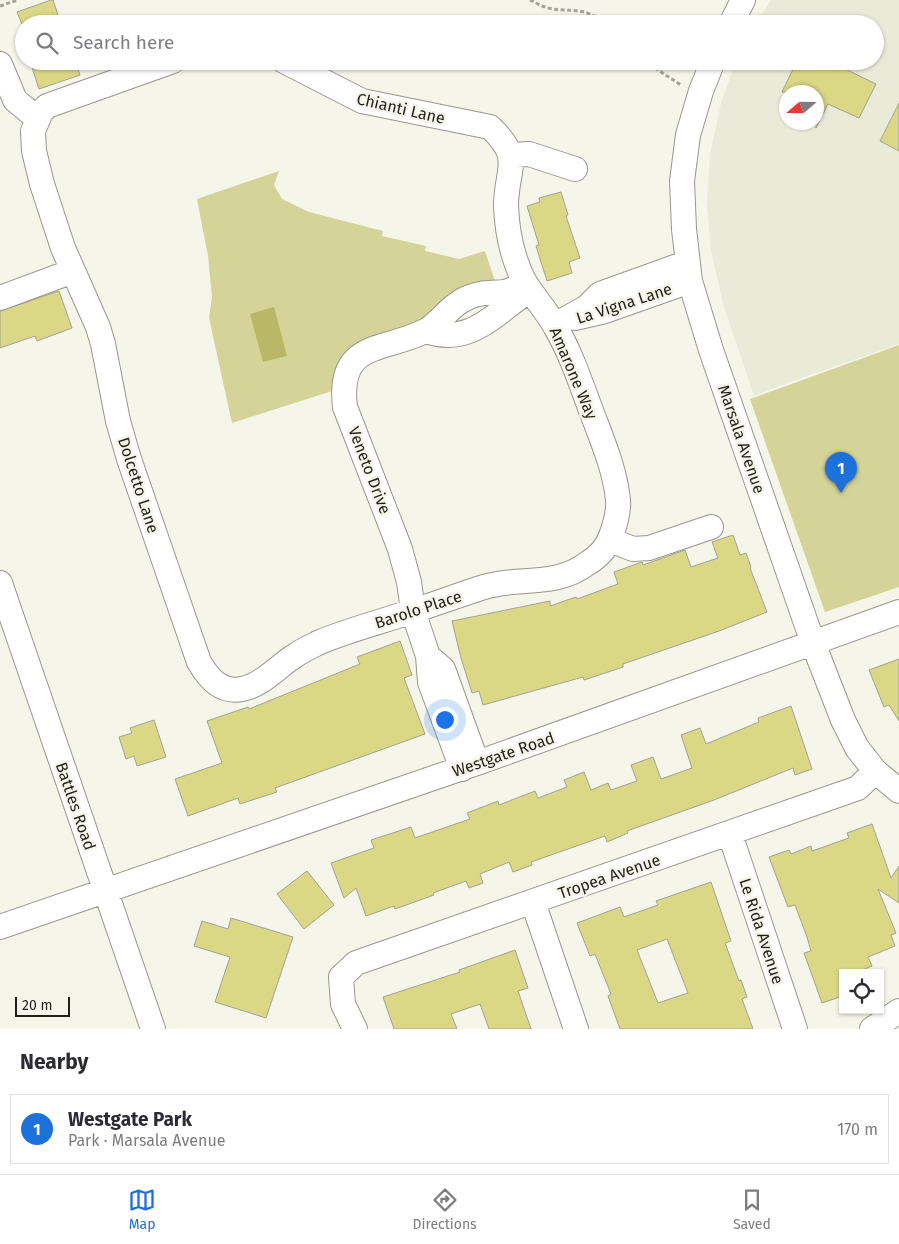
<!DOCTYPE html>
<html lang="en">
<head>
<meta charset="utf-8">
<style>
	:root { --surface:#fff; --page:#f2f2f3; --text:#2b2b33; --muted:#7c7c81; --line:#e1e1e2; --accent:#1c71db }
	body { margin:0; font-family:"Fira Sans",sans-serif; background:var(--page); color:var(--text) }
	.controls { position:absolute; right:15px; bottom:15px; display:grid; overflow:hidden; border-radius:0px; box-shadow:0 1px 4px #0004 }
	.controls button { width:45px; height:45px; display:grid; place-items:center; padding:0; border:0; border-bottom:1px solid var(--line); background:var(--surface); color:var(--text); font:25px sans-serif }
	.compass { position:absolute; left:779px; top:85px; width:45px; height:45px; border-radius:50%; background:var(--surface); box-shadow:0 1px 4px #0004; rotate:250deg }
	.scale { position:absolute; left:15px; bottom:12px; width:55px; box-sizing:border-box; padding-left:5px; border:2px solid #1f1f1b; border-top:0; font-size:14px; line-height:18px; white-space:nowrap; color:#1f1f1b; -webkit-text-stroke:4px #f5f5ea; paint-order:stroke }
	.you { position:absolute; left:444px; top:719px; width:18px; height:18px; margin:-12px; border:4px solid #fff; border-radius:50%; background:#1a73e8; box-shadow:0 0 0 8px #1a73e833 }
	.badge { display:grid; place-items:center; width:32px; height:32px; border-radius:50%; background:var(--accent); color:#fff; font-size:16px; font-weight:700 }
	.pin { position:absolute; translate:-50% -41px; filter:drop-shadow(0 1px 2px #0008) }
	.pin::after { content:''; position:absolute; top:26px; width:18px; height:15px; background:inherit; clip-path:polygon(0 0,100% 0,50% 100%) }
	.list { margin:0; padding:0; list-style:none }
	h2 { display:flex; justify-content:space-between; align-items:center; height:65px; margin:0; padding:0 20px; font-size:21px }
	h2 small { font-size:16px; font-weight:400; color:var(--muted) }
	.list li { display:grid; grid-template-columns:32px 1fr auto; gap:15px; align-items:center; box-sizing:border-box; height:70px; margin:0 10px 10px; padding:0 10px; border:1px solid var(--line); border-radius:0px }
	.list b { display:block; font-size:19px; white-space:nowrap }
	.list p { margin:0; font-size:16px; white-space:nowrap; color:var(--muted) }
	.list em { font-size:16px; font-style:normal; color:var(--muted) }
	.icon { flex:none; width:28px; height:28px; fill:none; stroke:currentColor; stroke-width:2; stroke-linecap:round; stroke-linejoin:round }
	.map { position:relative; flex:none; width:899px; height:1029px; overflow:hidden }
	.search { position:absolute; background:var(--surface); box-shadow:0 1px 4px #0004; left:15px; right:15px; top:15px; height:55px; display:flex; align-items:center; gap:12px; box-sizing:border-box; padding:0 18px; border-radius:28px; color:var(--muted); font-size:19px }
	.sheet { height:145px; background:var(--surface) }
	nav { display:flex; justify-content:space-around; align-items:center; box-sizing:border-box; height:70px; border-top:1px solid var(--line); background:var(--surface); font-size:14px; color:var(--muted) }
	nav a { display:grid; justify-items:center; gap:2px }
	nav .on { color:var(--accent) }
	.map>svg:first-child { display:block }
	.built { fill:#eaead8; fill-rule:evenodd }
	.green { fill:#d4d398 }
	.water { fill:#bab866 }
	.building { fill:#dad885; stroke:#a2a298; fill-rule:evenodd }
	.lines { fill:none; stroke-linecap:round; stroke-linejoin:round }
	.minor-casing { stroke:#97978d; stroke-width:26 }
	.path { stroke:#a3a39b; stroke-width:3; stroke-dasharray:4 2.5; stroke-linecap:butt }
	.minor { stroke:#fff; stroke-width:24 }
	.labels { text-anchor:middle; stroke-width:5; stroke-linejoin:round; paint-order:stroke }
	.street-label { font-size:16px; fill:#1f1f1b; stroke:#f5f5ea }
</style>
</head>
<body>
<div class="map">
<svg width="899" height="1029" viewBox="0 0 899 1029">
	<rect width="100%" height="100%" fill="#f5f5ea"/>
	<path class="built" d="M771,0H899V344L779,386L754,396L724,307L711,251L707,202L710,155L721,103L734,67L737,61H875V24H756ZM786,92H816V122H786Z"/>
	<path class="green" d="M279,171L274,185L282,199L309,212L383,231L382,236L426,246L425,251L459,259L485,251L496,284L424,320L364,342L344,355L332,391L232,423L209,318L212,297L208,256L197,199Z
		M899,345V587L825,612L750,399Z"/>
	<path class="water" d="M274,307L287,356L263,362L250,314Z"/>
	<path class="building" d="M51,0H53L61,24H22L17,12Z
		M30,61H75L80,75L39,89Z
		M797,61H849L845,69L876,84L859,118L828,104L816,128V92H782Z
		M899,103V151L880,141Z
		M561,192L568,215L566,216L580,258L569,262L572,273L547,281L536,246L539,245L527,206L540,202L539,198Z
		M59,291L72,328L37,341L35,336L0,348V311Z
		M733,535L740,555L746,553L751,567L750,568L767,612L719,631L623,664V667L584,680L583,677L483,705L479,691L472,693L461,658L452,621L550,601V606L576,597L577,599L618,584L614,572L642,562L643,565L685,550L691,567L718,558L712,542Z
		M400,641L412,675L404,678L425,734L275,788L277,792L240,804L238,798L188,816L175,779L222,763L207,721L248,707L249,709L360,664L357,657Z
		M899,659V721L889,705L884,707L869,670Z
		M791,706L812,769L795,775L793,768L714,800L627,831L628,833L607,842L605,836L531,862L532,865L513,872L509,862L480,874L483,883L469,888L466,881L433,893L434,895L395,909L394,906L366,916L356,888L344,898L331,863L374,848L371,840L411,827L415,838L470,819L467,813L498,801L499,805L535,791L538,798L567,787L564,780L584,772L591,790L608,783L611,790L637,781L631,765L653,757L661,779L692,768L681,735L700,728L706,744L759,722L758,718Z
		M154,720L166,757L137,766L134,756L126,759L119,737L132,733L130,728Z
		M872,824L891,878L899,866V903L878,889L896,933L891,935L895,946L868,957L872,966L855,973H843V996L822,1003L804,953L811,951L807,937L795,905L788,907L769,857L789,850L791,854L811,846L812,851L849,838L847,833Z
		M307,871L334,905L304,929L277,894Z
		M711,882L731,941L725,943L739,981L741,980L747,997L742,999L753,1029H620L608,996L611,994L595,954L590,956L577,923L620,907L624,917L658,905L656,901ZM667,939L688,993L658,1003L637,950Z
		M231,918L293,937L266,1018L215,1002L230,957L194,946L202,921L228,929Z
		M515,950L528,988L518,991L531,1029H489L480,1004L451,1014L457,1029H394L383,997L460,972L459,970Z"/>
	<g class="lines">
		<g class="minor-casing">
			<path id="minor" d="M731,24L743,0
				M173,61L47,106L41,112L33,131L34,151L42,184L63,248L98,327L103,344L118,421L129,459L199,662C209,679 221,693 242,689C263,685 279,665 296,655C303,650 312,646 320,642C349,630 380,622 410,612C435,604 459,595 484,587C520,576 555,588 588,563C598,557 607,547 611,536C615,525 619,512 618,500C615,470 603,442 592,413C581,384 571,353 555,326C546,310 533,296 524,281C512,257 507,232 506,206C506,169 524,159 490,127L362,101L284,61
				M713,61L701,91L688,135L682,181L684,229L690,281L711,350L813,643L843,720L857,748L875,771L899,791
				M0,64L15,100L38,119
				M510,155L529,154L575,169
				M0,298L73,271
				M575,318L605,311L690,281
				M555,325L587,307L600,294L686,263
				M426,331C471,347 497,311 530,290
				M610,540L633,549L649,548L711,527
				M0,583L153,1029
				M428,656L443,669L477,763
				M462,769L430,682L428,656L413,611L409,582L400,549L345,407C337,340 384,352 425,331C438,325 448,308 463,300C470,296 481,293 489,293C494,292 500,293 504,292C512,291 519,286 525,282
				M730,834L795,1029
				M533,902L576,1029
				M0,927L477,763L899,612
				M355,1029L343,1004L341,977L356,963L858,788L875,771
				M872,1029L899,1011"/>
		</g>
		<path class="path" d="M530,0C535,2 540,6 545,7C564,14 588,4 602,24
			M0,6L18,0
			M644,61L681,85"/>
		<use href="#minor" class="minor"/>
	</g>
	<g class="labels">
		<g class="street-label">
			<text transform="translate(401 108) rotate(13)" y="6">Chianti Lane</text>
			<text transform="translate(624 303) rotate(-18)" y="6">La Vigna Lane</text>
			<text transform="translate(574 373) rotate(67)" y="6">Amarone Way</text>
			<text transform="translate(742 439) rotate(71)" y="6">Marsala Avenue</text>
			<text transform="translate(370 470) rotate(69)" y="6">Veneto Drive</text>
			<text transform="translate(139 485) rotate(72)" y="6">Dolcetto Lane</text>
			<text transform="translate(418 609) rotate(-18)" y="6">Barolo Place</text>
			<text transform="translate(503 754) rotate(-19)" y="6">Westgate Road</text>
			<text transform="translate(76 806) rotate(71)" y="6">Battles Road</text>
			<text transform="translate(609 876) rotate(-19)" y="6">Tropea Avenue</text>
			<text transform="translate(762 931) rotate(72)" y="6">Le Rida Avenue</text>
		</g>
	</g>
</svg>
<div class="controls">
<button><svg class="icon" aria-label="locate" viewBox="0 0 24 24"><circle cx="12" cy="12" r="6"/><path d="M12 2v4M12 18v4M2 12h4M18 12h4"/></svg></button>
</div>
<svg class="compass" viewBox="-18 -18 36 36"><path d="M0-13l5 13h-10z" fill="#e53935"/><path d="M0 13l5-13h-10z" fill="#7c7c81"/></svg>
<div class="scale">20 m</div>
<div class="you"></div>
<div class="pin badge" style="left:841px;top:493px">1</div>
<div class="search"><svg class="icon" aria-label="search" viewBox="0 0 24 24"><circle cx="10" cy="10" r="6"/><path d="M15 15l6 6"/></svg>Search here</div>
</div>
<section class="sheet">
<h2>Nearby<small></small></h2>
<ul class="list">
<li><span class="badge">1</span><div><b>Westgate Park</b><p>Park · Marsala Avenue</p></div><em>170 m</em></li>
</ul>
</section>
<nav>
<a class="on"><svg class="icon" aria-label="map" viewBox="0 0 24 24"><path d="M3 6l6-2 6 2 6-2v14l-6 2-6-2-6 2zM9 4v14M15 6v14"/></svg>Map</a>
<a><svg class="icon" aria-label="directions" viewBox="0 0 24 24"><path d="M12 3l9 9-9 9-9-9zM9 14v-3h6M13 9l2 2-2 2"/></svg>Directions</a>
<a><svg class="icon" aria-label="saved" viewBox="0 0 24 24"><path d="M7 4h10v16l-5-4-5 4z"/></svg>Saved</a>
</nav>
</body>
</html>
